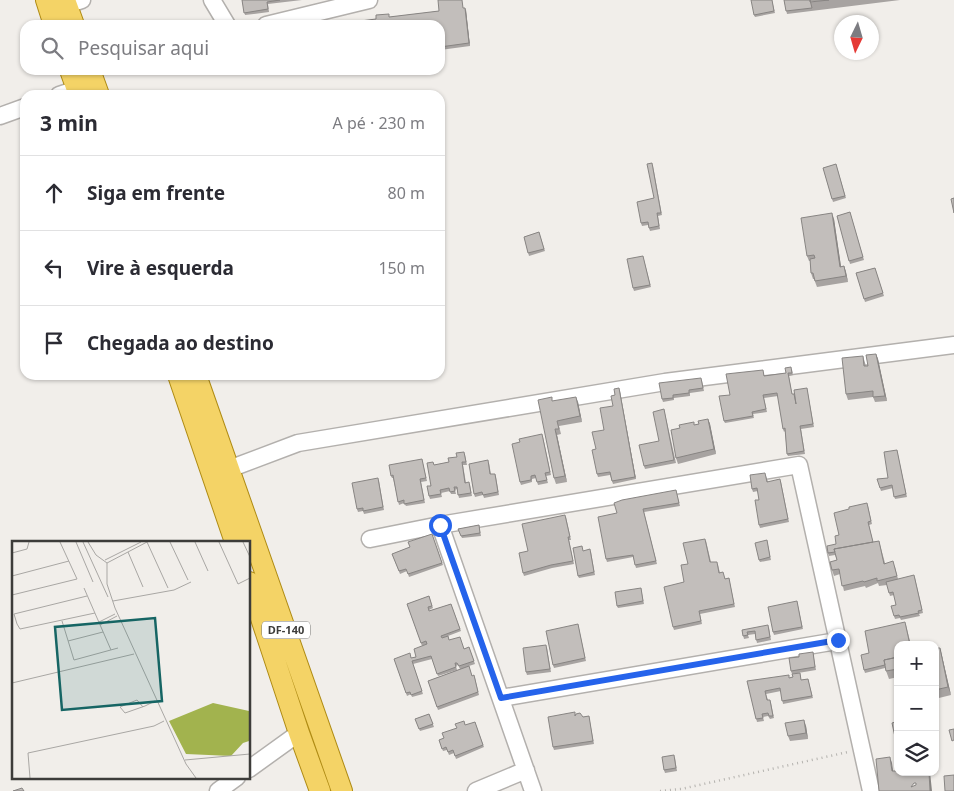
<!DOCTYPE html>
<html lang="pt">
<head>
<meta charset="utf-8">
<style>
	:root { --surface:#fff; --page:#f7f7f7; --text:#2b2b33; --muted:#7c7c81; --line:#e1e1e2 }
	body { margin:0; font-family:"Noto Sans",sans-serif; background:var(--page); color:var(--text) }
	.controls { position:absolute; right:15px; bottom:15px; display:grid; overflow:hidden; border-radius:10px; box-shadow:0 1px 4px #0004 }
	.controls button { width:45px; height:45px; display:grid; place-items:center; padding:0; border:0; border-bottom:1px solid var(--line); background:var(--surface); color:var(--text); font:25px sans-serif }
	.compass { position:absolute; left:834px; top:15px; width:45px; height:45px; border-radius:50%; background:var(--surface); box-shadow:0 1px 4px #0004; rotate:185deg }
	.stop { position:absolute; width:15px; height:15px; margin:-11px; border:4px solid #2563eb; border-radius:50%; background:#fff }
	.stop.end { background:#2563eb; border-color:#fff; box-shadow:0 1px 5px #0008 }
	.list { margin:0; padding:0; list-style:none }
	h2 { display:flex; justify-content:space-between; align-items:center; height:65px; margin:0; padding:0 20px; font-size:21px }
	h2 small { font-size:16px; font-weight:400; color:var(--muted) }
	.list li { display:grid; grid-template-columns:32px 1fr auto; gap:15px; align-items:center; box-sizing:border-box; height:75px; padding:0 20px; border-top:1px solid var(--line) }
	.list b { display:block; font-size:19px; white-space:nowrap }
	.list em { font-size:16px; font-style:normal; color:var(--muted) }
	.icon { flex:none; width:28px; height:28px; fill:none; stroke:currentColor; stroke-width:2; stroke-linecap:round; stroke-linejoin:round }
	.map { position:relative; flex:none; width:954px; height:791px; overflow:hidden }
	.search { position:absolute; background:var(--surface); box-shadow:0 1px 4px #0004; left:20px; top:20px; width:425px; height:55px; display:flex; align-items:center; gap:12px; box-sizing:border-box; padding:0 18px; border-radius:15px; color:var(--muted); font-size:19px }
	.panel { position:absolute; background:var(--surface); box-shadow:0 1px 4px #0004; left:20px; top:90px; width:425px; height:290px; border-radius:15px }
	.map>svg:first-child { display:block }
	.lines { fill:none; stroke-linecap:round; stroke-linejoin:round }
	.minor-casing { stroke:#b3b0ad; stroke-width:19 }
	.major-casing { stroke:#af8b14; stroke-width:22 }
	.path { stroke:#b4b2ae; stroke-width:2.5; stroke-dasharray:1 4; stroke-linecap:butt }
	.minor { stroke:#fff; stroke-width:16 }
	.major { stroke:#f4d366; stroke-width:20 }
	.wall { fill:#a7a3a1 }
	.shaded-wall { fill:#888583 }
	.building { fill:#c2bebb; stroke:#888583; fill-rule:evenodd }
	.route { stroke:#2563eb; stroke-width:6 }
	.labels { text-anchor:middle; stroke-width:4; stroke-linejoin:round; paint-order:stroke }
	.shield { fill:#fff; stroke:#777675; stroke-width:1 }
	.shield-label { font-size:11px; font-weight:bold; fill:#3d3c3a }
	.inset-road { fill:none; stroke:#a9a7a4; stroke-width:1 }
	.view { fill:#166564; fill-opacity:0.15; stroke:#166564; stroke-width:2.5 }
	.inset-edge { fill:none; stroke:#3d3c3a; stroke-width:2.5 }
</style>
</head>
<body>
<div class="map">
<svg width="954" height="791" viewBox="0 0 954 791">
	<rect width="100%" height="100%" fill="#f1eeea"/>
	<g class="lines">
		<g class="minor-casing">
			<path id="minor" d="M212,0L227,25
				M67,5L82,0
				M266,25L369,0
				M59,95L77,89
				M0,116L25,107
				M229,469L298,443L665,382L954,345
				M440,525L533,791
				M370,539L440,525L799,465L871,791
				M501,698L837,641
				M249,769L299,733
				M218,791L237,777
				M476,791L526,770"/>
		</g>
		<g class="major-casing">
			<path id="major" d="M46,0L54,25
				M65,0L74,25
				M70,70L79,95
				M90,70L99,95
				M178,375L235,542
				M196,375L342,791
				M249,582L299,733L320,791"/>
		</g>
		<path class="path" d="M660,791L681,789L848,752"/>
		<use href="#minor" class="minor"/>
		<use href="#major" class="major"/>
	</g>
	<path class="wall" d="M242,0H302L268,4L269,12L245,15Z
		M772,0L775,13L755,17L754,15Z
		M784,0H900L787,14Z
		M464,8L466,10L470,46L440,50V25L390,17Z
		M270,70H283L270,72Z
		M836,164L846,198L833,202L823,168Z
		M653,166L662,215L658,216L660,229L650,231L648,225L642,226L641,223L654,198Z
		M850,212L864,260L850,264L837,216Z
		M834,219L841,267L844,266L846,272L848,282L817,287L814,279H813L811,273L810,261H809L807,256Z
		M539,232L545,251L529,256L524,237Z
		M643,256L651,287L634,291L633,288Z
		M875,268L884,296L865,302L856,273Z
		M876,354L878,359L887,401L875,402L873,397L848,400L846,394L863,356L866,366H868Z
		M792,370L793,375L789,376L792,394L796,401L807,388L814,427L801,429L805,454L788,456L787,454L785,431L784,432L783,429L778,396L764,398L767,412L753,414L754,418L725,423L724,421L730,395L764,373V375L786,373Z
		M702,381L704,391L690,393V396L674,398V400L663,402L662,399Z
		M619,388L636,479L613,484L610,475L598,477L597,474L596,449L604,430L613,406L615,395Z
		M553,401L578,402L582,422L559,426L561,434L557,435L567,482L556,484L554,478Z
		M664,409L676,463L645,469L644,466L659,441Z
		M708,419L710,424L716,454L678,464L676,458L695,425L699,424Z
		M543,437L551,475L546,476L548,483L538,485L536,478L532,479V482L521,485L520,482Z
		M897,450L907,497L895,499L893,488L881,491L880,488L888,478Z
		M465,455L467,465H463L466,483L470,485L472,496L459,498L457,489L455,490L456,494H451L450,491L441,493L442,497L430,499L429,496L434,465L449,462Z
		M422,459L427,481L421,482L425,503L406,506L404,503L399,505L393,478H392L391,476Z
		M489,463L491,474H495L496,477L499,495L484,498L483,495L475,497L474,494Z
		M766,476L768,482H781L789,522L760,528L759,525V500L758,491L753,492L752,489Z
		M379,481L384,510L364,514L363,511L358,512L357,509Z
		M676,490L680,506L644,512L657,564L636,568L633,557L607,562L606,559L617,513Z
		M868,506L872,524L869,525L873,542L879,541L885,563L895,567L898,579L915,578L923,613L919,614L920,616L901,620L900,618L895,619L894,616L896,605L894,595L890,596L887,585L879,586L878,583L866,588L865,586L844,591L840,574L834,576L832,570L837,560L835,555L829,556L828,553L836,544L839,535Z
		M566,517L571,540H569L574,564L552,568L524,576L523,573L528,551Z
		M479,525L481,536L462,538L458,529Z
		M432,534L443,565L409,577L407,571L400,574L392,554L410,547Z
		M767,540L771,560L760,562L759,560Z
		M706,541L711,562L718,565L720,573L725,579L729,578L735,607L700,614L702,624L674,630L673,627L684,582L688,564Z
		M583,551L591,552L595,575L579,578L578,576Z
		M641,588L644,604L618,608L617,606Z
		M429,596L433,608L429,610V611L451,604L461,631L448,636L449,640L464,649L469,647L475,664L469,666L472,676L475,678L479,695L438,710L428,681L460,669L458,665L456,666L457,670L438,676L432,659L413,664L423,694L412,697L411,694L407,696L394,659L411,658L416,657L427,644L422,646L407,604Z
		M797,601L803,629L774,635L773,632Z
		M578,624L586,661L554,668L553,665Z
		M906,625L911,645H898V677L889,679L885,668L865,673L864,670L869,653Z
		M769,628L771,640L757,643L755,634L748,635L749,638L744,639L742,630Z
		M547,648L551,672L527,675L526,672Z
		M935,648H940L942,656L951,695L935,699Z
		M813,652L816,670L792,674L791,671L799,657Z
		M800,673L801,680L808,679L813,698L783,704L781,691L766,694L768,700H770L771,703L774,718L770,719L768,716L763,717L764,721L757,722L747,681L790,678L793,677Z
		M429,714L434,727L420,731L415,719Z
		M576,715L583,717L589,716L594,744L554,750L553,747Z
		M475,722L484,747L456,759L454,753L449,755L447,750L443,751L439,740L444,738L466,725Z
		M806,726L808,739L790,741L788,736Z
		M675,758L677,771L665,773L664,770Z"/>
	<path class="shaded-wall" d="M465,8L466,10L470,46L469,43Z
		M832,213L834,219L842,273L840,267Z
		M844,266L846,272L848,282L846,276Z
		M876,354L878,359L887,401L885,396Z
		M619,388L620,391L636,479L635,477Z
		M576,397L578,402L582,422L580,416Z
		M708,419L710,424L716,454L714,449Z
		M555,429L557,435L567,482L565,476Z
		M940,648L942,656L951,695L948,687Z
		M804,720L806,726L808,739L806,733Z
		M890,757L892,763L894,777L892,771Z
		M929,772H930L932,791H930Z"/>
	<path class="building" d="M242,0H280L267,2L268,9L244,13Z
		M438,0H462L463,8H465L469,43L440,47V25H329L376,19V15L389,14V17L439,11Z
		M751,0H772L774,11L754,15Z
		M784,0H810L812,8L786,11Z
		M810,0H829L810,2Z
		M652,163L661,213H657L659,226L649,228L648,222L641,223L637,202L654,198L647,164Z
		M836,164L845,196L832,199L823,168Z
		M954,198V213L951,199Z
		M850,212L863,257L849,261L837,216Z
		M832,213L840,267L844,266L846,276L815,281L813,273H811L810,259L815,258L814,255L807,256L801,218Z
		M539,232L544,249L528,253L524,237Z
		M643,256L650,285L633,288L627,259Z
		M875,268L883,293L864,299L856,273Z
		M876,354L885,396L873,397V391L846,394L842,358L863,356L864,366H868L866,355Z
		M791,367L792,373H788L792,394H794L796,404L794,390L807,388L813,424L800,426L804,451L787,454L785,428L783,429L777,393L763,395L766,409L752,412L753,416L724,421L719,396L730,395L726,374L763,370L764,376L786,373L785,368Z
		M701,378L703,388L689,390V393L673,395V398L662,399L659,383Z
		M619,388L635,477L612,481L610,472L597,474L592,450L596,449L592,432L604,430L600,408L613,406L611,396L615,395L614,389Z
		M552,397V401L576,397L580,416L557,421L559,429H555L565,476L554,478L538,400Z
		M664,409L674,460L644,466L639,445L659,441L653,412Z
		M708,419L714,449L676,458L671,430L680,428L679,425L694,422V425L699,424L698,421Z
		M542,434L550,472L545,473L547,480L537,482L535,475L531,476V480L520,482L512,444L520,442L519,439Z
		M897,450L906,494L894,497L892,485L880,488L877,479L888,478L884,452Z
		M464,452L466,462H462L465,483L469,482L471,493L458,495L457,487H454L455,491L450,492L449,488L440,490L441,494L429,496L427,486H431L427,463L433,462L434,465L449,462L448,458L457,457L456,453Z
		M422,459L426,478L420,479L424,500L404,504V500L398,502L393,475L391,476L389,465Z
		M488,460L490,474H495L498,492L483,495L482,492L474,494L469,464Z
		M765,473L767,482L780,479L788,519L759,525L755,500H759L757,488L752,489L750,475Z
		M378,478L383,507L363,511V508L357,509L352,483Z
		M676,490L679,503L643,509L656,561L635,565L633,555L606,559L598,517L617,513L614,503L622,500Z
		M867,503L871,521L868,522L873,542L834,549L835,552L828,553L827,546L836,544L835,536L839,535L834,513L849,509V507Z
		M565,515L570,537H568L573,561L551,565L523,573L519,553L528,551L522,524Z
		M479,525L480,533L461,536L458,529Z
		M432,534L442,563L408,574L406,569L399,571L392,554L410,547L408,542Z
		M705,539L710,562H717L719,573L723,572L725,579L729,578L734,604L699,611L701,621L673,627L664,587L684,582L681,565L688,564L683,543Z
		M767,540L770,557L759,560L755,543Z
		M879,541L884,564L893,561L897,576L877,581V578L864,582L863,581L842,586L839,569L832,570L830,562L837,560L834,549Z
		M582,546L583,551L590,549L594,572L578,576L573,548Z
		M914,575L922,610L918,611L919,613L900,617L899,615L894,616L891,606L896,605L893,592L889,593L886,582Z
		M641,588L643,601L617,606L615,592Z
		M429,596L432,606L428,607L429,611L451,604L460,629L441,636L442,638L448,636L449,640L460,637L464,649L469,647L474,661L459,666L457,663H455L456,667L437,674L431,656L412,661L422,691L411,695L410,692L406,693L394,659L410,653L411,658L416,657L414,649L427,644L426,641L421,643L407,604Z
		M797,601L802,627L773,632L768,607Z
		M905,622L910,645H898V657L884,660L885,665L864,670L861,655L869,653L865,631Z
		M578,624L585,658L553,665L546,631Z
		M768,625L770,637L756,640L755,631L747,632L748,635L743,636L742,630Z
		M546,645L550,669L526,672L523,648Z
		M935,648H940L948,687L935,690Z
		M813,652L815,667L791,671L789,658L799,657V654Z
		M898,657V669L886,671L884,660Z
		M469,666L472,676L474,675L478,692L437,707L428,681Z
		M800,673L801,680L808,679L812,696L782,701L780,688L765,691L767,700H770L773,716H769L768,713L762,714L763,718L756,719L747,681L789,675V678L793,677L792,674Z
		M575,712V716L576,714L580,713L583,717L589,716L593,741L553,747L548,717Z
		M429,714L433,724L419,729L415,719Z
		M804,720L806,733L788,736L785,723Z
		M464,721L465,725L475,722L483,745L455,756L453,750L448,752L446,747L442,749L439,740L444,738L442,733L457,728L455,724Z
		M898,721V738L895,737L892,723Z
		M954,729V740L952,741L949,730Z
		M674,755L676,768L664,770L662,757Z
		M890,757L892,771H898V772H908L912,776L911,772H929L930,791H879L876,759ZM914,783H916V785L911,787Z
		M954,775V791H945L944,776Z
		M22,788L24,791H13Z"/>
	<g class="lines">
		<path class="route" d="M440,525L501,698L838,640"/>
	</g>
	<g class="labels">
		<rect class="shield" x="262" y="621.5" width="48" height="17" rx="4"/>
		<g class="shield-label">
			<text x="286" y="634">DF-140</text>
		</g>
	</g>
	<g transform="translate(12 541)">
		<rect width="238" height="238" fill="#f1eeea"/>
		<path d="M201,162L237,170V200L231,202L219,215L174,213L157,180Z" fill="#a2b34e"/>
		<path class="inset-road" d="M64,1L81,41M71,1L96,56M76,1L84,14L95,22V43L103,67L174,223L184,237M135,1L156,47M158,1L176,39M183,1L196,30M207,1L226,43L238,37M231,1L238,16M116,11L131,46M0,12L15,8L17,1M93,19L129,1M95,22L135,1M0,35L57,20M72,47L99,109M0,54L65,38L48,1M75,55L2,73L5,83L8,88L83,72M101,60L162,49L179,41M50,80L62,119L106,107M87,81L103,73M88,84L105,75M56,100L91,91M0,142L122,113M131,166L125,159L108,166L113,172L133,165L143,160M173,219L238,213M18,237L16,212L142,185L152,180"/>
		<path class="view" d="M143,77L150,160L50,169L43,86Z"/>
		<rect width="238" height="238" class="inset-edge"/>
	</g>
</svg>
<div class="controls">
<button>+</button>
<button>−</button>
<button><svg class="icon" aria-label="layers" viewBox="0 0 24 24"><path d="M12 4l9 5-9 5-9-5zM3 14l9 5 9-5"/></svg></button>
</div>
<svg class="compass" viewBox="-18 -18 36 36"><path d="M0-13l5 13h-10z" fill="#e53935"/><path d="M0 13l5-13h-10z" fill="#7c7c81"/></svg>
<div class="stop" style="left:440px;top:525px"></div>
<div class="stop end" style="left:838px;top:640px"></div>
<div class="search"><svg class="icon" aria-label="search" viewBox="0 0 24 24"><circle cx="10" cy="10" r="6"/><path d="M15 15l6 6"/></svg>Pesquisar aqui</div>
<section class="panel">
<h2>3 min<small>A pé · 230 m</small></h2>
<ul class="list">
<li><svg class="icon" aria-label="ahead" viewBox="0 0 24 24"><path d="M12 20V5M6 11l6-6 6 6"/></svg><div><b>Siga em frente</b></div><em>80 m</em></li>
<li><svg class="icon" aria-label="left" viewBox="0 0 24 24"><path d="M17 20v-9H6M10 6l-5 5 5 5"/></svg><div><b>Vire à esquerda</b></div><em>150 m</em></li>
<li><svg class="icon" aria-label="arrive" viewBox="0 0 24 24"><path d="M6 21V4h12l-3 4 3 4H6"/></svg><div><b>Chegada ao destino</b></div></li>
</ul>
</section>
</div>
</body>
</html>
